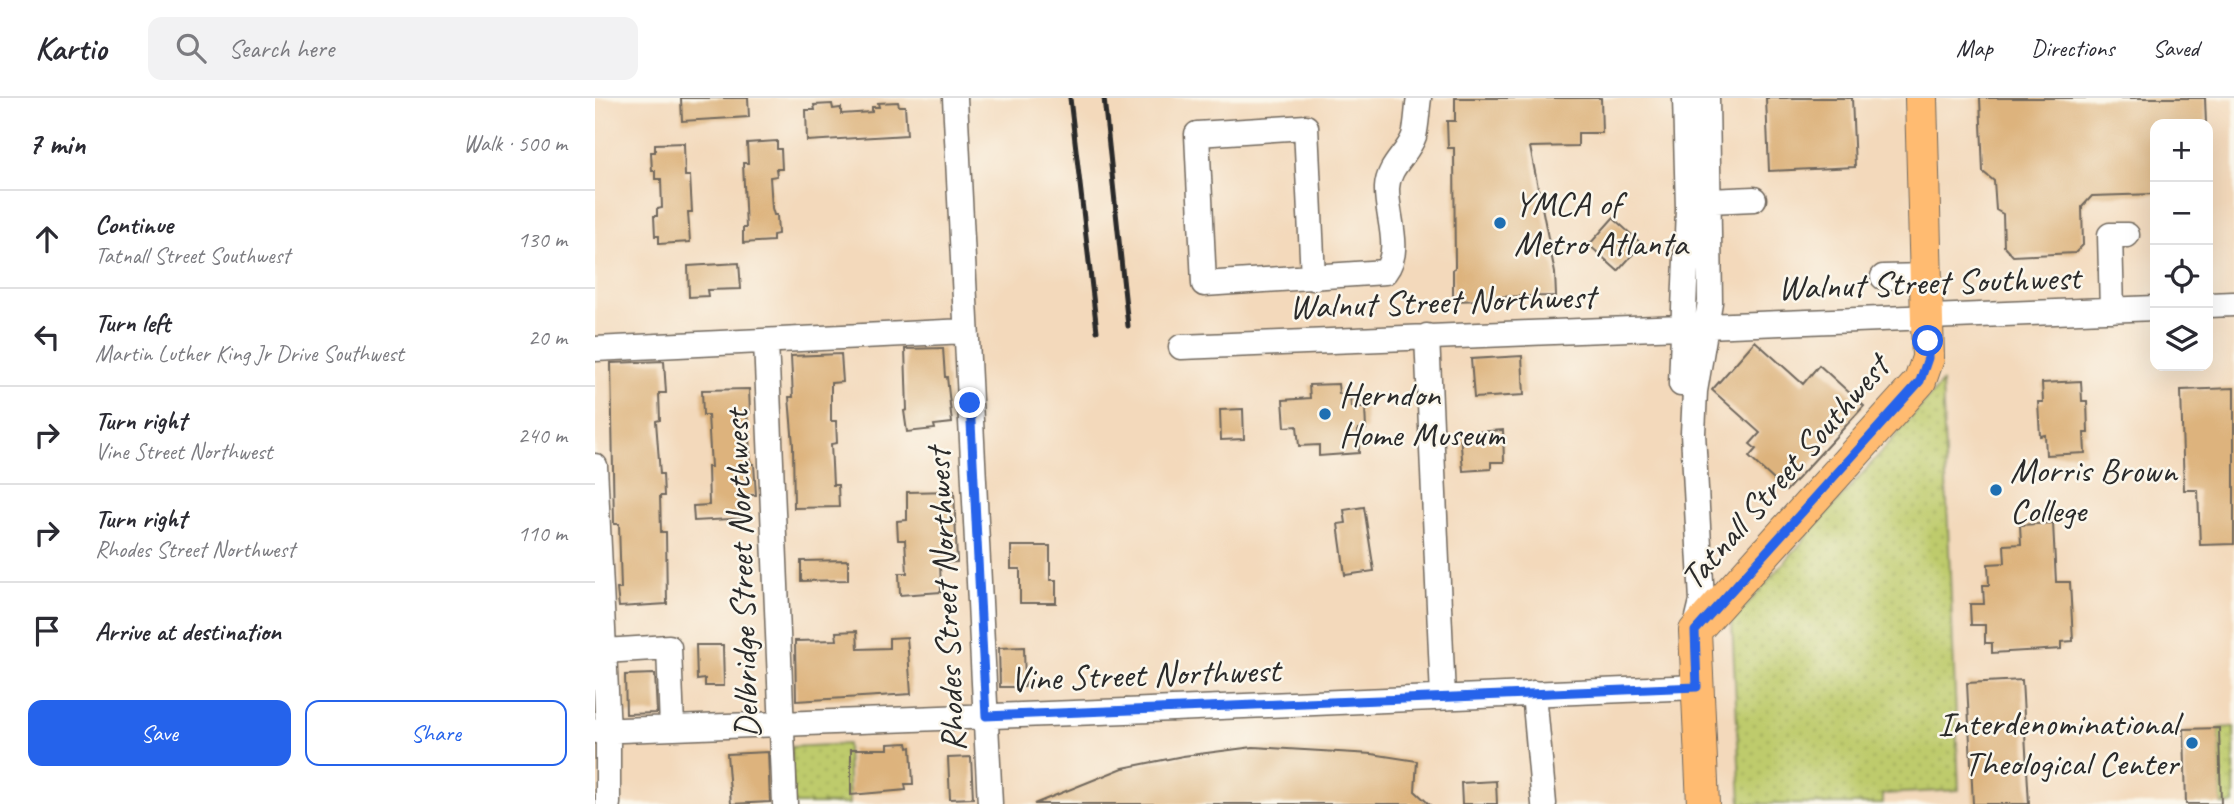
<!DOCTYPE html>
<html lang="en">
<head>
<meta charset="utf-8">
<style>
	:root { --surface:#fff; --page:#f2f2f3; --text:#2b2b33; --muted:#7c7c81; --line:#e1e1e2; --accent:#2563eb }
	body { margin:0; font-family:Caveat,sans-serif; background:var(--page); color:var(--text) }
	.controls { position:absolute; right:21px; top:21px; display:grid; overflow:hidden; border-radius:14px; box-shadow:0 7px 28px #0002 }
	.controls button { width:63px; height:63px; display:grid; place-items:center; padding:0; border:0; border-bottom:2px solid var(--line); background:var(--surface); color:var(--text); font:35px sans-serif }
	.stop { position:absolute; width:21px; height:21px; margin:-16px; border:5px solid #2563eb; border-radius:50%; background:#fff }
	.stop.end { background:#2563eb; border-color:#fff; box-shadow:0 2px 7px #0008 }
	.list { margin:0; padding:0; list-style:none }
	h2 { display:flex; justify-content:space-between; align-items:center; height:91px; margin:0; padding:0 28px; font-size:30px }
	h2 small { font-size:23px; font-weight:400; color:var(--muted) }
	.list li { display:grid; grid-template-columns:46px 1fr auto; gap:21px; align-items:center; box-sizing:border-box; height:98px; padding:0 28px; border-top:2px solid var(--line) }
	.list b { display:block; font-size:26px; white-space:nowrap }
	.list p { margin:0; font-size:23px; white-space:nowrap; color:var(--muted) }
	.list em { font-size:23px; font-style:normal; color:var(--muted) }
	.actions { display:flex; gap:14px; padding:21px 28px }
	.actions a { flex:1; padding:16px 0; border:2px solid var(--accent); border-radius:14px; text-align:center; font-size:24px; color:var(--accent) }
	.actions .main { background:var(--accent); color:#fff }
	.icon { flex:none; width:38px; height:38px; fill:none; stroke:currentColor; stroke-width:2; stroke-linecap:round; stroke-linejoin:round }
	.map { position:relative; flex:none; width:1639px; height:706px; overflow:hidden }
	header { display:flex; align-items:center; gap:42px; box-sizing:border-box; height:98px; padding:0 35px; background:var(--surface); border-bottom:2px solid var(--line) }
	header strong { font-size:33px }
	nav { display:flex; gap:38px; margin-inline-start:auto; font-size:24px }
	.search { width:490px; height:63px; background:var(--page); display:flex; align-items:center; gap:18px; box-sizing:border-box; padding:0 24px; border-radius:14px; color:var(--muted); font-size:26px }
	main { display:flex }
	aside { flex:1; background:var(--surface) }
	.map>svg:first-child { display:block }
	.grass { fill:url(#grass-dots); stroke:#747b4c; stroke-width:2 }
	.building { fill:#ddb37d }
	.lines { fill:none; stroke-linecap:round; stroke-linejoin:round }
	.minor-casing { stroke:#71685d; stroke-width:27 }
	.major-casing { stroke:#71685d; stroke-width:34 }
	.minor { stroke:#fff; stroke-width:24 }
	.major { stroke:#ffbb71; stroke-width:32 }
	.rail { stroke:#2b2b2b; stroke-width:5 }
	.minor-bridge-casing { stroke:#71685d; stroke-width:27; stroke-linecap:butt }
	.minor-bridge { stroke:#fff; stroke-width:24 }
	.route { stroke:#2563eb; stroke-width:9 }
	.poi-dot { fill:#1f6fb2; stroke:#fbf7ec; stroke-width:2.5 }
	.labels { text-anchor:middle; stroke-width:5; stroke-linejoin:round; paint-order:stroke }
	.poi-label { font-size:35px; fill:#2b2b2b; stroke:#fbf7ec; text-anchor:start }
	.street-label { font-size:35px; fill:#2b2b2b; stroke:#fbf7ec }
</style>
</head>
<body>
<header>
<strong>Kartio</strong>
<div class="search"><svg class="icon" aria-label="search" viewBox="0 0 24 24"><circle cx="10" cy="10" r="6"/><path d="M15 15l6 6"/></svg>Search here</div>
<nav><a>Map</a><a>Directions</a><a>Saved</a></nav>
</header>
<main>
<aside>
<h2>7 min<small>Walk · 500 m</small></h2>
<ul class="list">
<li><svg class="icon" aria-label="ahead" viewBox="0 0 24 24"><path d="M12 20V5M6 11l6-6 6 6"/></svg><div><b>Continue</b><p>Tatnall Street Southwest</p></div><em>130 m</em></li>
<li><svg class="icon" aria-label="left" viewBox="0 0 24 24"><path d="M17 20v-9H6M10 6l-5 5 5 5"/></svg><div><b>Turn left</b><p>Martin Luther King Jr Drive Southwest</p></div><em>20 m</em></li>
<li><svg class="icon" aria-label="right" viewBox="0 0 24 24"><path d="M7 20v-9h11M14 6l5 5-5 5"/></svg><div><b>Turn right</b><p>Vine Street Northwest</p></div><em>240 m</em></li>
<li><svg class="icon" aria-label="right" viewBox="0 0 24 24"><path d="M7 20v-9h11M14 6l5 5-5 5"/></svg><div><b>Turn right</b><p>Rhodes Street Northwest</p></div><em>110 m</em></li>
<li><svg class="icon" aria-label="arrive" viewBox="0 0 24 24"><path d="M6 21V4h12l-3 4 3 4H6"/></svg><div><b>Arrive at destination</b></div></li>
</ul>
<div class="actions"><a class="main">Save</a><a>Share</a></div>
</aside>
<div class="map">
<svg width="1639" height="706" viewBox="0 0 1639 706">
	<defs>
		<pattern id="grass-dots" width="8" height="8" patternUnits="userSpaceOnUse" patternTransform="scale(1.75)"><rect width="8" height="8" fill="#becb6c"/><path d="M2 2h.1M6 6h.1" fill="none" stroke="#a3ae5e" stroke-width="1.8" stroke-linecap="round"/></pattern>
	</defs>
	<rect width="100%" height="100%" fill="#fbf7ec"/>
	<filter id="ink" filterUnits="userSpaceOnUse"><feTurbulence type="fractalNoise" baseFrequency=".0143" numOctaves="2"/><feDisplacementMap in="SourceGraphic" scale="14" xChannelSelector="R" yChannelSelector="G"/><feConvolveMatrix kernelMatrix="1 2 1 2 8 2 1 2 1" color-interpolation-filters="sRGB"/></filter>
	<filter id="wash" filterUnits="userSpaceOnUse"><feTurbulence type="fractalNoise" baseFrequency=".00686" numOctaves="4" result="noise"/><feDisplacementMap in="SourceGraphic" scale="28" xChannelSelector="R" yChannelSelector="G"/><feGaussianBlur stdDeviation="1.57" result="paint"/><feColorMatrix in="noise" values="0 0 0 0 0 0 0 0 0 0 0 0 0 0 0 0 0 1.4 0 .05"/><feComposite in="paint" operator="in"/></filter>
	<g filter="url(#wash)">
		<rect width="100%" height="100%" fill="#f3d9bb"/>
		<path class="grass" d="M1347,285L1364,692L1288,696V706H1146L1137,524Z
			M1639,629V706H1626L1624,630Z
			M252,646L254,706H198L196,649Z"/>
		<g id="blocks">
			<path class="building" d="M86,0H153L154,19L87,23Z
				M860,0H1006L1007,35H983V48L935,49L960,175L961,198L891,199V202L858,203V171L860,170L859,50H853L852,23H860Z
				M1171,0H1257L1260,69L1174,73Z
				M1385,0H1610L1611,26H1560V96L1497,98L1487,109L1488,147L1480,155L1418,158L1409,148L1408,116L1401,112L1399,83L1388,74Z
				M303,4L304,8H310L312,37L212,43L211,12H220L219,7L237,6L238,11L246,10V16L277,14V9H284L283,5Z
				M182,43V51H186L187,71H181L182,78L175,79L177,110L179,117H182L183,136L178,137V143L148,145V130H151L148,65H153L152,45Z
				M89,45L90,78H95L97,114H93L95,144L64,146V138H60L59,118H62V111L67,110L66,81H60V73H57L56,54H60V46Z
				M1018,120L1047,146L1023,173L994,147Z
				M144,165L146,191L112,192L113,198L94,199L93,168Z
				M1160,243L1208,286L1224,267L1269,308L1191,393L1154,359L1161,351L1155,346L1165,335L1117,292Z
				M348,250L350,279H352L357,325L339,327L340,331L312,334L309,313L312,312L310,251Z
				M246,256L248,284L236,285V323H241L242,345L236,346L238,387H243L244,409L199,410L198,347L194,299H198L196,258Z
				M927,258L929,297L879,300L876,261Z
				M69,263L71,295H64L65,322L61,323L65,376H68L69,398H65L66,434H71L72,506L24,509L22,491H26L24,426H19L16,265Z
				M1486,283L1487,303H1492L1493,335H1489L1490,355L1451,357L1450,337L1445,338L1443,304H1448L1447,285Z
				M743,286L744,296L755,295L756,309H770L771,331H763L764,355L724,358V347L704,348L702,328L690,329L688,302L715,300L714,287Z
				M1639,290V446L1605,447L1603,392H1589L1586,292Z
				M154,291L155,315H152L156,366H159L161,397H153L154,420L99,423L98,408L114,407L113,369H116L113,317H108L107,292Z
				M648,311L649,341L626,342L625,312Z
				M908,332L909,364H896V371L868,373L865,335Z
				M359,393L362,464L345,465L346,494L305,497L304,475H312L310,442H303L302,423L312,422V394Z
				M769,409L779,473L750,477L743,426L751,425L749,412Z
				M1458,425L1461,484H1475L1478,543L1466,544V551L1397,555V545H1390V527H1376L1375,506H1389L1388,487H1394L1393,466L1410,465L1409,447L1426,446L1425,427Z
				M416,448H455V482H461V505H425V471H416Z
				M253,462V482L206,483V463Z
				M262,533L263,551L294,550V540L312,539L316,596L201,603L200,543L242,542L241,534Z
				M101,547H128L129,588H110V581L102,582Z
				M429,549L430,589H405L404,550Z
				M60,576L62,615L31,616L30,577Z
				M1427,582L1434,706H1378L1372,585Z
				M1624,630L1626,706H1591L1589,631Z
				M312,645L313,650L316,649L318,686H310L311,692L256,697V651H293V646Z
				M658,649L777,656L822,663L820,693L834,706H439L528,670L588,658Z
				M173,654L175,704L136,706L132,656Z
				M376,659L378,700L355,701L353,660Z
				M901,683L902,706H867L866,685Z"/>
		</g>
	</g>
	<g filter="url(#ink)">
		<use href="#blocks" fill-opacity="0" stroke="#71685d" stroke-width="2"/>
		<g class="lines">
			<g class="minor-casing">
				<path id="minor" d="M360,0L395,706
					M1114,103L1159,101
					M1288,179L1332,178
					M718,180L711,29L602,36L609,186L790,174C808,151 791,117 792,90C793,68 813,56 819,38C822,26 822,12 824,0
					M1613,207L1639,206
					M1517,212L1515,137H1532
					M832,238L848,599
					M171,243L190,706
					M586,249L1560,210
					M0,251L371,233
					M1086,286L1093,111L1090,0
					M0,368L13,633V706
					M1100,532L1107,503L1098,335L1100,293L1115,204L1112,0
					M9,553L74,549L77,630
					M939,595L949,706
					M578,611L1102,589
					M0,633L531,613"/>
			</g>
			<g class="major-casing">
				<path id="major" d="M1108,706L1100,533L1325,283L1333,260L1326,0"/>
			</g>
			<use href="#minor" class="minor"/>
			<use href="#major" class="major"/>
			<path class="rail" d="M475,0L502,233
				M509,0L533,228"/>
			<g class="minor-bridge-casing">
				<path id="minor-bridge" d="M531,613L578,611"/>
			</g>
			<use href="#minor-bridge" class="minor-bridge"/>
		</g>
	</g>
	<g class="lines" filter="url(#ink)">
		<path class="route" d="M375,305L391,618L1102,589L1100,533L1325,283L1333,260V243"/>
	</g>
	<g class="poi-dot">
		<circle cx="905" cy="125" r="7"/>
		<circle cx="730" cy="316" r="7"/>
		<circle cx="1401" cy="392" r="7"/>
		<circle cx="1597" cy="645" r="7"/>
	</g>
	<g class="labels">
		<g class="poi-label">
			<text x="919" y="117">YMCA of<tspan x="919" dy="40">Metro Atlanta</tspan></text>
			<text x="744" y="308">Herndon<tspan x="744" dy="40">Home Museum</tspan></text>
			<text x="1415" y="384">Morris Brown<tspan x="1415" dy="40">College</tspan></text>
			<text x="1583" y="637" text-anchor="end">Interdenominational<tspan x="1583" dy="40">Theological Center</tspan></text>
		</g>
		<g class="street-label">
			<text transform="translate(1334 184) rotate(-2)" y="12">Walnut Street Southwest</text>
			<text transform="translate(847 203) rotate(-2)" y="12">Walnut Street Northwest</text>
			<text transform="translate(1189 374) rotate(-49)" y="12">Tatnall Street Southwest</text>
			<text transform="translate(146 476) rotate(-92)" y="12">Delbridge Street Northwest</text>
			<text transform="translate(350 502) rotate(-93)" y="12">Rhodes Street Northwest</text>
			<text transform="translate(550 576) rotate(-2)" y="12">Vine Street Northwest</text>
		</g>
	</g>
</svg>
<div class="controls">
<button>+</button>
<button>−</button>
<button><svg class="icon" aria-label="locate" viewBox="0 0 24 24"><circle cx="12" cy="12" r="6"/><path d="M12 2v4M12 18v4M2 12h4M18 12h4"/></svg></button>
<button><svg class="icon" aria-label="layers" viewBox="0 0 24 24"><path d="M12 4l9 5-9 5-9-5zM3 14l9 5 9-5"/></svg></button>
</div>
<div class="stop" style="left:1333px;top:243px"></div>
<div class="stop end" style="left:375px;top:305px"></div>
</div>
</main>
</body>
</html>
